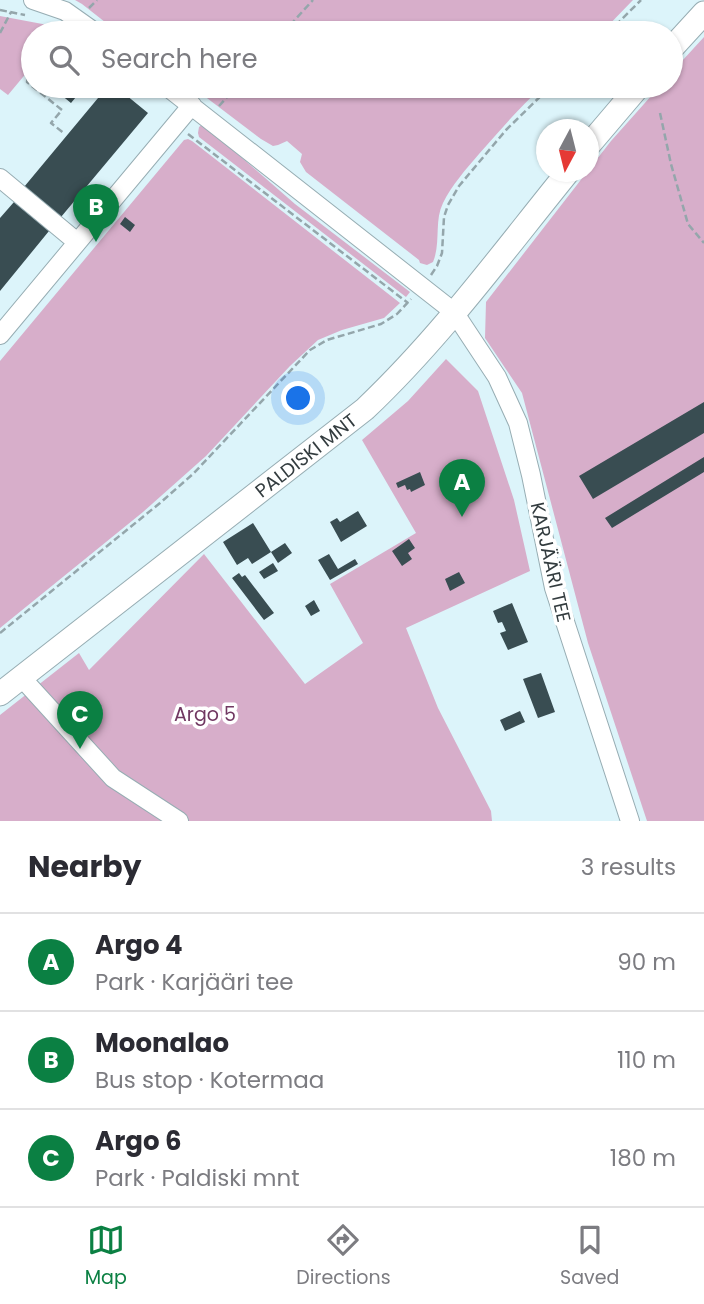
<!DOCTYPE html>
<html lang="en">
<head>
<meta charset="utf-8">
<style>
	:root { --surface:#fff; --page:#f7f7f7; --text:#2b2b33; --muted:#7c7c81; --line:#e1e1e2; --accent:#0b8043 }
	body { margin:0; font-family:Poppins,sans-serif; background:var(--page); color:var(--text) }
	.compass { position:absolute; left:536px; top:119px; width:63px; height:63px; border-radius:50%; background:var(--surface); box-shadow:0 2px 5px #0004; rotate:187deg }
	.you { position:absolute; left:299px; top:399px; width:24px; height:24px; margin:-18px; border:5px solid #fff; border-radius:50%; background:#1a73e8; box-shadow:0 0 0 10px #1a73e833 }
	.badge { display:grid; place-items:center; width:46px; height:46px; border-radius:50%; background:var(--accent); color:#fff; font-size:23px; font-weight:700 }
	.pin { position:absolute; translate:-50% -58px; filter:drop-shadow(0 2px 4px #0008) }
	.pin::after { content:''; position:absolute; top:37px; width:24px; height:21px; background:inherit; clip-path:polygon(0 0,100% 0,50% 100%) }
	.list { margin:0; padding:0; list-style:none }
	h2 { display:flex; justify-content:space-between; align-items:center; height:91px; margin:0; padding:0 28px; font-size:30px }
	h2 small { font-size:23px; font-weight:400; color:var(--muted) }
	.list li { display:grid; grid-template-columns:46px 1fr auto; gap:21px; align-items:center; box-sizing:border-box; height:98px; padding:0 28px; border-top:2px solid var(--line) }
	.list b { display:block; font-size:26px; white-space:nowrap }
	.list p { margin:0; font-size:23px; white-space:nowrap; color:var(--muted) }
	.list em { font-size:23px; font-style:normal; color:var(--muted) }
	.icon { flex:none; width:38px; height:38px; fill:none; stroke:currentColor; stroke-width:2; stroke-linecap:round; stroke-linejoin:round }
	.map { position:relative; flex:none; width:704px; height:821px; overflow:hidden }
	.search { position:absolute; background:var(--surface); box-shadow:0 2px 5px #0004; left:21px; right:21px; top:21px; height:77px; display:flex; align-items:center; gap:18px; box-sizing:border-box; padding:0 24px; border-radius:38px; color:var(--muted); font-size:26px }
	.sheet { height:385px; background:var(--surface) }
	nav { display:flex; justify-content:space-around; align-items:center; box-sizing:border-box; height:98px; border-top:2px solid var(--line); background:var(--surface); font-size:19px; color:var(--muted) }
	nav a { display:grid; justify-items:center; gap:4px }
	nav .on { color:var(--accent) }
	.map>svg:first-child { display:block }
	.green { fill:#d7aeca }
	.building { fill:#394d52 }
	.lines { fill:none; stroke-linecap:round; stroke-linejoin:round }
	.minor-casing { stroke:#97adb3; stroke-width:20 }
	.major-casing { stroke:#97adb3; stroke-width:25 }
	.path { stroke:#94a6ab; stroke-width:2.5; stroke-dasharray:7 3.5; stroke-linecap:butt }
	.minor { stroke:#fff; stroke-width:18 }
	.major { stroke:#fff; stroke-width:23 }
	.labels { text-anchor:middle; stroke-width:7; stroke-linejoin:round; paint-order:stroke }
	.street-label { font-size:19px; fill:#333c3f; stroke:#fff }
	.park-label { font-size:19px; fill:#703761; stroke:#fff }
</style>
</head>
<body>
<div class="map">
<svg width="704" height="821" viewBox="0 0 704 821">
	<rect width="100%" height="100%" fill="#dcf4fa"/>
	<path class="green" d="M75,0H633L601,33H119L82,4Z
		M0,16L53,26L61,31L59,33H33V65L8,95L0,89Z
		M704,37V821H647L588,643L522,393L485,338L486,302L611,141L660,86H671V73Z
		M194,86H543C520,107 500,130 479,154C466,169 452,185 443,203C434,221 441,243 433,262L427,265L420,263L419,260L306,172L300,162L302,154L287,141L278,145L273,146L261,139L199,92Z
		M203,124L295,204L410,292L406,297L199,137L198,133L199,127Z
		M188,139L192,141L400,303L384,318L342,330L318,340L290,366L206,456L143,512L0,628V361L184,140Z
		M446,359L478,391L514,500L530,571L406,628L438,708L491,811L492,821H0V715L79,653L89,670L204,554L305,684L363,643L330,584L416,533L362,440L408,401Z"/>
	<path class="building" d="M50,86H85L71,103Z
		M108,86H115L148,113L61,217L24,187Z
		M14,202L49,231L0,291V218Z
		M125,217L135,225L130,232L120,224Z
		M704,402V433L593,499L579,476Z
		M704,457V472L612,528L605,518Z
		M420,472L425,485L411,492L410,489L407,490L405,485L398,488L396,483Z
		M358,511L367,526L341,542L330,522L337,518L340,522Z
		M253,523L271,552L252,564L248,558L237,565L223,542Z
		M409,539L415,548L408,553L412,559L402,566L392,551Z
		M285,543L292,553L278,563L271,552Z
		M329,554L338,569L355,559L358,564L330,580L318,560Z
		M273,563L278,571L264,579L259,572Z
		M459,572L465,583L450,591L445,579Z
		M239,573L242,577L245,575L274,613L264,620L232,578Z
		M314,600L320,611L311,616L305,606Z
		M512,603L528,642L508,650L500,633L506,631L502,622L498,623L493,611Z
		M541,673L555,712L538,718L523,679Z
		M520,711L525,722L505,731L500,720Z"/>
	<g class="lines">
		<g class="minor-casing">
			<path id="minor" d="M33,0L65,11L96,33
				M166,86L454,312L497,377L518,423L531,475L554,588L630,821
				M0,178L77,242
				M0,335L192,105
				M21,677L113,778L179,821"/>
		</g>
		<g class="major-casing">
			<g id="major">
				<path d="M671,49L704,13"/>
				<path d="M588,146L639,86"/>
				<path id="s1" d="M0,694L365,409C441,337 503,252 568,172"/>
			</g>
		</g>
		<path class="path" d="M89,8L97,0
			M0,10L25,15
			M0,33L11,12
			M283,33L313,0
			M608,33L641,0
			M33,69L28,76L27,82L62,110L51,123L65,134
			M139,86L153,96
			M219,106L237,86
			M660,113L671,164L688,224L704,243
			M188,134L408,303
			M431,275L437,266L442,253L444,217L448,205L459,186L506,130L551,86
			M0,633L160,503L193,474L310,350L327,340L381,324L397,314L411,299"/>
		<use href="#minor" class="minor"/>
		<use href="#major" class="major"/>
	</g>
	<g class="labels">
		<g class="street-label">
			<text dy="7" stroke="none"><textPath href="#s1" startOffset="388">PALDISKI MNT</textPath></text>
			<text transform="translate(551 562) rotate(77)" y="7">KARJÄÄRI TEE</text>
		</g>
		<g class="park-label">
			<text x="205" y="721">Argo 5</text>
		</g>
	</g>
</svg>
<svg class="compass" viewBox="-18 -18 36 36"><path d="M0-13l5 13h-10z" fill="#e53935"/><path d="M0 13l5-13h-10z" fill="#7c7c81"/></svg>
<div class="you"></div>
<div class="pin badge" style="left:462px;top:517px">A</div>
<div class="pin badge" style="left:96px;top:242px">B</div>
<div class="pin badge" style="left:80px;top:749px">C</div>
<div class="search"><svg class="icon" aria-label="search" viewBox="0 0 24 24"><circle cx="10" cy="10" r="6"/><path d="M15 15l6 6"/></svg>Search here</div>
</div>
<section class="sheet">
<h2>Nearby<small>3 results</small></h2>
<ul class="list">
<li><span class="badge">A</span><div><b>Argo 4</b><p>Park · Karjääri tee</p></div><em>90 m</em></li>
<li><span class="badge">B</span><div><b>Moonalao</b><p>Bus stop · Kotermaa</p></div><em>110 m</em></li>
<li><span class="badge">C</span><div><b>Argo 6</b><p>Park · Paldiski mnt</p></div><em>180 m</em></li>
</ul>
</section>
<nav>
<a class="on"><svg class="icon" aria-label="map" viewBox="0 0 24 24"><path d="M3 6l6-2 6 2 6-2v14l-6 2-6-2-6 2zM9 4v14M15 6v14"/></svg>Map</a>
<a><svg class="icon" aria-label="directions" viewBox="0 0 24 24"><path d="M12 3l9 9-9 9-9-9zM9 14v-3h6M13 9l2 2-2 2"/></svg>Directions</a>
<a><svg class="icon" aria-label="saved" viewBox="0 0 24 24"><path d="M7 4h10v16l-5-4-5 4z"/></svg>Saved</a>
</nav>
</body>
</html>
